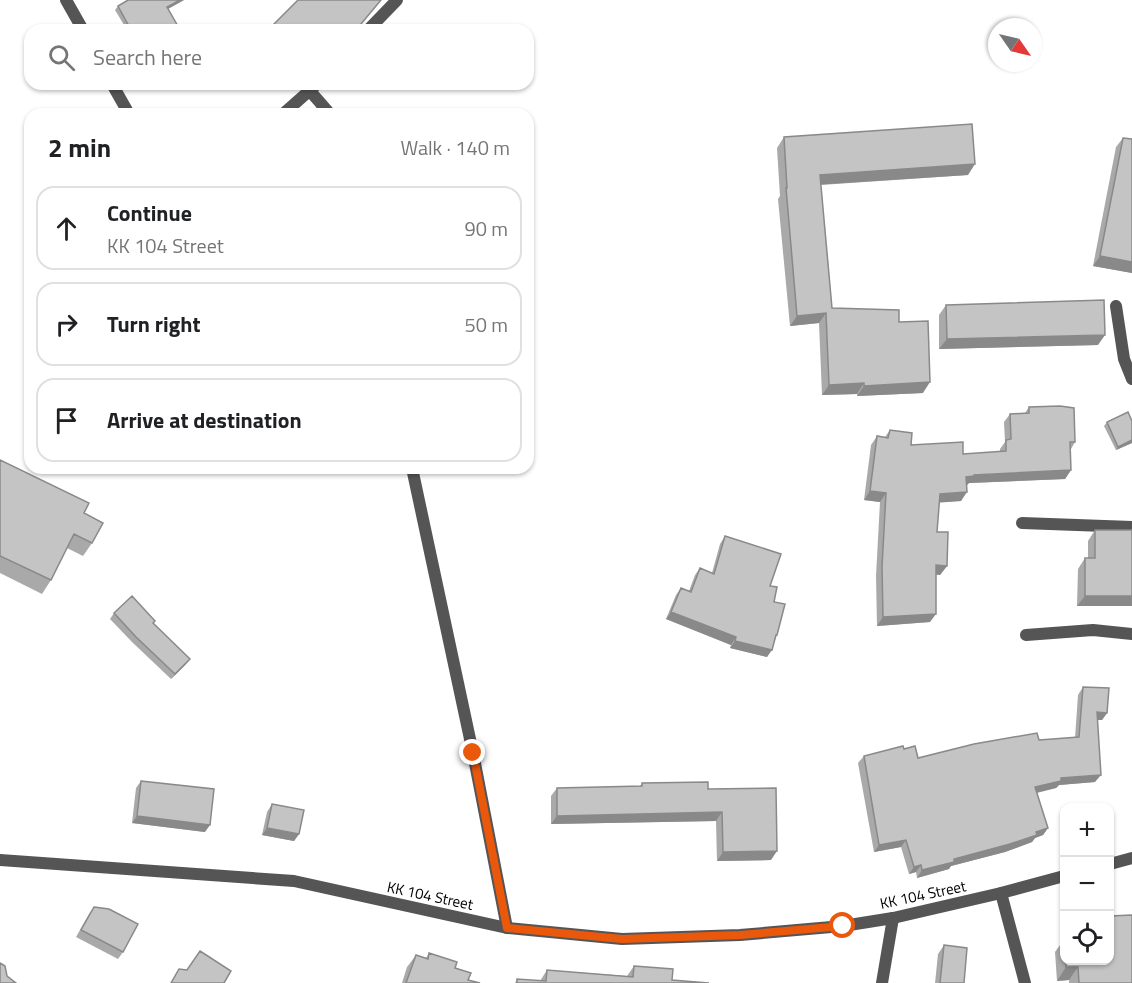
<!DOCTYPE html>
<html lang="en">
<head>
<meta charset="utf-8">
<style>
	:root { --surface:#fff; --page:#f6f6f6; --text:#202124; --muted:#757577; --line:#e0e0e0 }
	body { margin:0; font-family:"Titillium Web",sans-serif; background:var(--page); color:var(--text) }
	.controls { position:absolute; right:18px; bottom:18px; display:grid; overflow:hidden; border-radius:12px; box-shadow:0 2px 4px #0004 }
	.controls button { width:54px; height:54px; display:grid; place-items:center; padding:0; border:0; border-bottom:2px solid var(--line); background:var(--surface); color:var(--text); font:30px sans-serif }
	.compass { position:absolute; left:988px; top:18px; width:54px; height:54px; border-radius:50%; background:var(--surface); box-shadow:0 2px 4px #0004; rotate:124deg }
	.stop { position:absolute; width:18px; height:18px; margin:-14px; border:4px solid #ea580c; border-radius:50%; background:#fff }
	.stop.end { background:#ea580c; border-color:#fff; box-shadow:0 2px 6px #0008 }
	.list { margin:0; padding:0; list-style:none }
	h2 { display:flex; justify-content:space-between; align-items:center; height:78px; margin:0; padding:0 24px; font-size:26px }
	h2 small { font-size:20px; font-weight:400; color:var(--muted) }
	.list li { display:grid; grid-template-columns:39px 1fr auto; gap:18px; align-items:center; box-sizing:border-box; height:84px; margin:0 12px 12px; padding:0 12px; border:2px solid var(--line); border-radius:18px }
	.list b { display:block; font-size:22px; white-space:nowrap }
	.list p { margin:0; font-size:20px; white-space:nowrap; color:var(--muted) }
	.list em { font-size:20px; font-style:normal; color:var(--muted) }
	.icon { flex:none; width:33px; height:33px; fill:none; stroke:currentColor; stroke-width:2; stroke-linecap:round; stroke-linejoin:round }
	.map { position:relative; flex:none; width:1132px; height:983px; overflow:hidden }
	.search { position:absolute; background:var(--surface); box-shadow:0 2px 4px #0004; left:24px; top:24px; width:510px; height:66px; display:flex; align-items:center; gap:15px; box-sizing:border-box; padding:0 21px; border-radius:18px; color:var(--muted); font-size:22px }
	.panel { position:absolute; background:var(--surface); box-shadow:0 2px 4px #0004; left:24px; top:108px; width:510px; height:366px; border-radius:18px }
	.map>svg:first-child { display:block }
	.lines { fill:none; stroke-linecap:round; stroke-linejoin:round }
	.service { stroke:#555; stroke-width:12 }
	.minor { stroke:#555; stroke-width:12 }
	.tertiary { stroke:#555; stroke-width:12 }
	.wall { fill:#a9a9a9 }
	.shaded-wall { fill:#898989 }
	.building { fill:#c4c4c4; stroke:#898989; stroke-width:1.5 }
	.route { stroke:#ea580c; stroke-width:8 }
	.labels { text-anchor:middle; stroke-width:4.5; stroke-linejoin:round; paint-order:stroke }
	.street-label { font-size:15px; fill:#000; stroke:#fff }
</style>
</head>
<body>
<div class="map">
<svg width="1132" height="983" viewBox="0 0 1132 983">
	<rect width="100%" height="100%" fill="#fff"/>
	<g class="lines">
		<path class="service" d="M1001,893L1025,983"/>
		<path class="minor" d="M66,0L83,30
			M368,30L397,0
			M112,84L129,114
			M310,91L330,114
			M283,114L317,84
			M1116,306L1124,359L1132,379
			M412,468L473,753L507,928
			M1022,523L1132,527
			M1026,635L1093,630L1132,634
			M882,983L893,918"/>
		<path class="tertiary" d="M0,860L294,881L507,928L622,939L740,935L843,926L893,918L1001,893L1064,876
			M1110,864L1132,858"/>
	</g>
	<path class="wall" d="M128,0H184L168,9L178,30H127L115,10L118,6Z
		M784,137L968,175L821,185L832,308L899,322L923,393L857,396V394L822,395L819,323L790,326L778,199L780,196L777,148Z
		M1123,138L1132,273L1093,266L1116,147Z
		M946,305L1098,345L939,349V315Z
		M1029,407L1075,442L1071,449V470L1065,479L969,483L967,485L961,501L939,502L937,532L947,566L940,575L936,574L930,622L877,626L876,576L880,502L864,500L871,445L877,436L885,437L890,430L911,445L963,454L1000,452V449L1005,442L1004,422L1010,414L1025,413Z
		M1132,421V443L1116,450L1104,426L1107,422Z
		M0,460L84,513L92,543L83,556L67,548L51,580L42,594L0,573Z
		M1095,530H1132V606H1077L1078,569L1085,558H1088V541Z
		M725,536L770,586L774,602L777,635L767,657L730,648L731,645L666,619L676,595L681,588L689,591L695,575L700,568L712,573L720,544Z
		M114,613L155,621L153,623L186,664L171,679L132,642L110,619Z
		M1083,687L1107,713L1102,720H1097L1095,782L1059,785L1056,788L1037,793L1048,828L1043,835L1035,838L1032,842L1005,852L951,866L949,869L917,878L916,872L909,874L901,847L874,852L858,763L864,756L904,749L918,758L1039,740L1075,738L1078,695Z
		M141,781L205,832L132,823L136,788Z
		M642,783L708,789L771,860L717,861L716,821L551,824V796L557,788L640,786Z
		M272,804L299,834L294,841L262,835L267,812Z
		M94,907L123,952L118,959L76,937L89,914Z
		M1065,938V960H1110L1132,983H1069V980L1057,981L1055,952Z
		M944,945L964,983H935L938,954Z
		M429,953L455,968L468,980L480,983H402L407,967L416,955L426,958Z
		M634,966L672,980L709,983H515L517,979L540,981L547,970L627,976Z"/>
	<path class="shaded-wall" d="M180,0H184L164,11L167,7Z
		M975,164L968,175L813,185L820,175Z
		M1100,256L1132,262V273L1093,266Z
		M826,313L819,323L790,326L797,316Z
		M1105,335L1098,345L939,349L947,339Z
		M930,382L923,393L857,396L864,386Z
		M864,383L857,394L822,395L829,385Z
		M1132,440V443L1116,450L1118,447Z
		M1071,470L1065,479L969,483L967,485L960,486L966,477L974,475Z
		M870,491L886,493L880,502L864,500Z
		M967,492L961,501L934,503L940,494Z
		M936,565L947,566L940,575L930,574Z
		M1085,596H1132V606H1077Z
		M671,612L736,637L731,645L666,619Z
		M936,614L930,622L877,626L883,617Z
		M735,641L772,650L767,657L730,648Z
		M190,659L186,664L171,679L175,674Z
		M1097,712L1107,713L1102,720H1091Z
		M1101,775L1095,782L1059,785L1056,788L1030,794L1035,787L1061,778Z
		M722,812L716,821L551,824L557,816Z
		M137,816L210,825L205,832L132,823Z
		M267,828L299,834L294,841L262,835Z
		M1048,828L1043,835L1035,838L1032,842L1005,852L951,866L949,869L917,878L922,870Z
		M906,840L901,847L874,852L879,845Z
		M777,851L771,860L717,861L723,852Z
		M921,865L916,872L909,874L914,867Z
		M1066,967H1078L1069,980L1057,981Z"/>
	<path class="building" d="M128,0H180L167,7L179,28L176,30H131L118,6Z
		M298,0H381L356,30H268Z
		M227,109L230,114H220Z
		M972,124L975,164L820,175L832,308L899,310V322L928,321L930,382L864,386V383L829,385L826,313L797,316L786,188H787L784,137Z
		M1123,138L1132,139V262L1100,256Z
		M1104,300L1105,335L947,339L946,305Z
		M1060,406L1074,408L1075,442H1070L1071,470L974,475V476L966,477L967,492L940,494L937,532H948L947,566L936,565V614L883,617L882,567L886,493L870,491L877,436L888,438L890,430L912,433L911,445L963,442V454L1006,451V440L1011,439L1010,414L1029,413V407Z
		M1128,412L1132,421V440L1118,447L1107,422Z
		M0,460L89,503L84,513L103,523L92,543L74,534L51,580L0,556Z
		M1095,530H1132V596H1085V558H1095Z
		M725,536L781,554L770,586L777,587L774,602L785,604L777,635H776L772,650L735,641L736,637L671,612L681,588L691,592L700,568L714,574Z
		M132,596L155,621L153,623L190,659L175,674L136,637L114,613Z
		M1083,687L1109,688L1107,713L1097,712L1101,775L1061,778V781L1035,787L1048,828L1036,832L1037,835L1010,844L954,859V862L922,870L921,865L914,867L906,840L879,845L864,756L903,746L904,749L915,746L918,758L974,744L1037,733L1039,740L1079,737Z
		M141,781L214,789L210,825L137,816Z
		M708,782V789L776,788L777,851L723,852L722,812L557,816V788L642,786V783Z
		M272,804L304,810L299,834L267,828Z
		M94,907L109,909L138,924L123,952L81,930Z
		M1132,915V983H1079L1078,967H1066V960H1110V916Z
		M944,945L967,948L964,983H940Z
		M200,951L231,971L224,983H171L179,969L187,970Z
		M429,953L457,962L455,968L471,973L468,980L480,983H406L416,955L428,959Z
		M0,963L5,966L7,976L16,983H0Z
		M634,966L673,969L672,980L709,983H517V979L546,981L547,970L633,977Z"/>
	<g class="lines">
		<path class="route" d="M473,753L507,928L622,939L740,935L843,926"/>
	</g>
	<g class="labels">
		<g class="street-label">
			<text transform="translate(923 895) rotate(-12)" y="5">KK 104 Street</text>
			<text transform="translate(430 896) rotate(12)" y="5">KK 104 Street</text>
		</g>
	</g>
</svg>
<div class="controls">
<button>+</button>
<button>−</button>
<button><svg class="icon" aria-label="locate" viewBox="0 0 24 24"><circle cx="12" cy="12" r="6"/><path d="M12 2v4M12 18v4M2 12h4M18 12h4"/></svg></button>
</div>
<svg class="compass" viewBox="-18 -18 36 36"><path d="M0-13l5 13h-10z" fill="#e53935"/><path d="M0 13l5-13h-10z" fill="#757577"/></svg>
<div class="stop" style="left:843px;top:926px"></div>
<div class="stop end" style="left:473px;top:753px"></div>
<div class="search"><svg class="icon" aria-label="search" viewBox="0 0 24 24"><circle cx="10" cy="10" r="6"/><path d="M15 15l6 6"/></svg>Search here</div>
<section class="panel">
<h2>2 min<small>Walk · 140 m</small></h2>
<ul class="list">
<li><svg class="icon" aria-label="ahead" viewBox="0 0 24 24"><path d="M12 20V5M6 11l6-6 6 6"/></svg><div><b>Continue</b><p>KK 104 Street</p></div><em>90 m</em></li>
<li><svg class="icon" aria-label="right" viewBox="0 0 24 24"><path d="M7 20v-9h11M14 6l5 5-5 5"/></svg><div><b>Turn right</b></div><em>50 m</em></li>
<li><svg class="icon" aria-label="arrive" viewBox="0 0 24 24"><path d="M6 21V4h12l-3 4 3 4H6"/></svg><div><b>Arrive at destination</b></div></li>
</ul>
</section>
</div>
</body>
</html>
